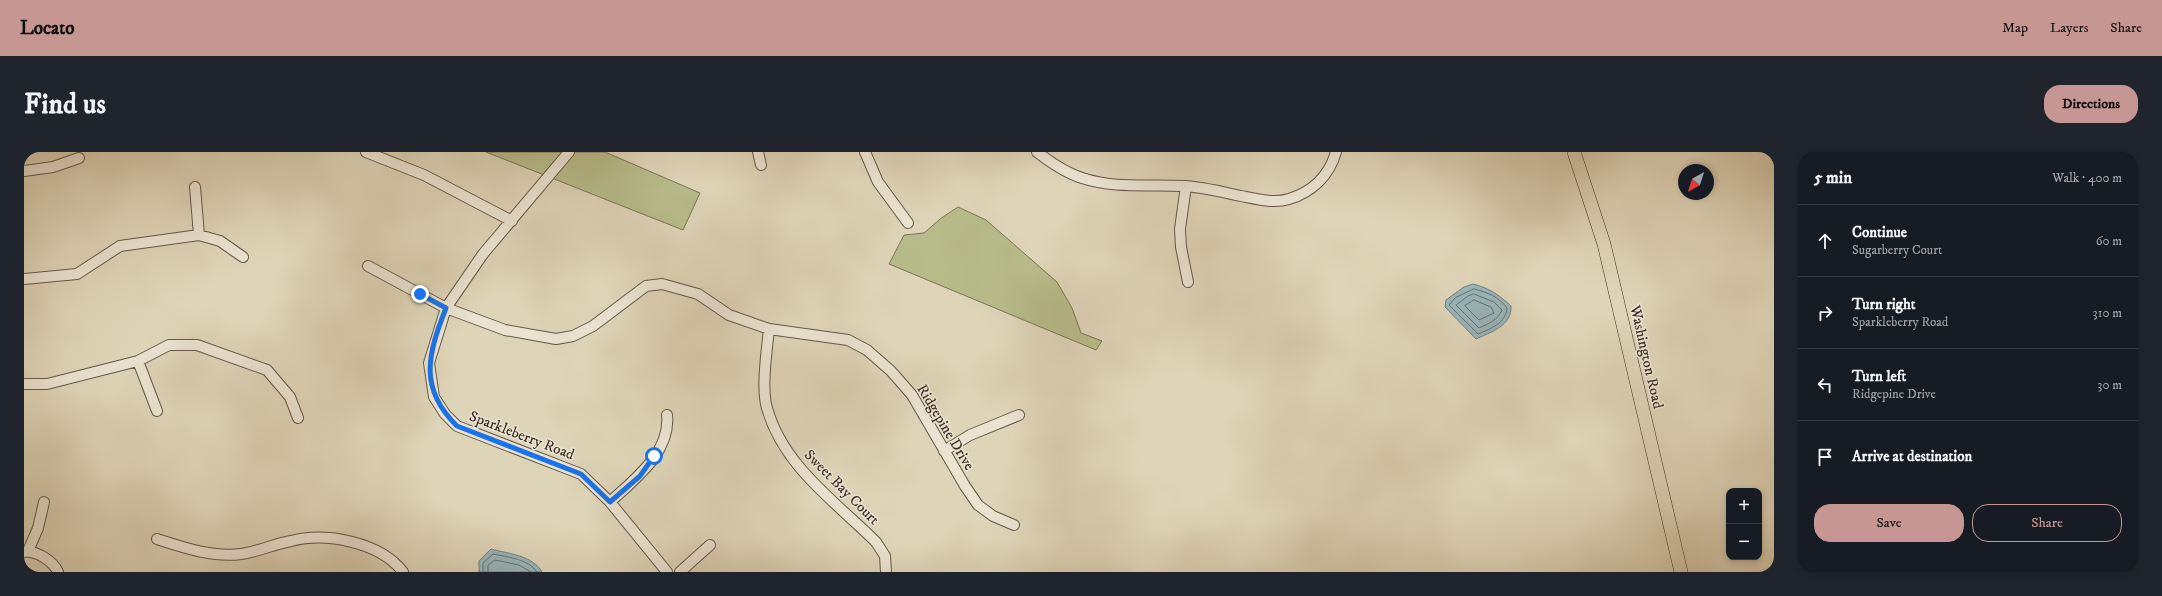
<!DOCTYPE html>
<html lang="en">
<head>
<meta charset="utf-8">
<style>
	:root { --surface:#171b24; --page:#20242c; --text:#f1f3f6; --muted:#9ea1a6; --line:#363941; --accent:#c59692 }
	body { margin:0; font-family:"IM FELL DW Pica",serif; background:var(--page); color:var(--text) }
	.controls { position:absolute; right:12px; bottom:12px; display:grid; overflow:hidden; border-radius:8px; box-shadow:0 2px 6px #0003 }
	.controls button { width:36px; height:36px; display:grid; place-items:center; padding:0; border:0; border-bottom:1px solid var(--line); background:var(--surface); color:var(--text); font:20px sans-serif }
	.compass { position:absolute; left:1654px; top:12px; width:36px; height:36px; border-radius:50%; background:var(--surface); box-shadow:0 2px 6px #0003; rotate:219deg }
	.stop { position:absolute; width:12px; height:12px; margin:-9px; border:3px solid #1a73e8; border-radius:50%; background:#fff }
	.stop.end { background:#1a73e8; border-color:#fff; box-shadow:0 1px 4px #0008 }
	.list { margin:0; padding:0; list-style:none }
	h2 { display:flex; justify-content:space-between; align-items:center; height:52px; margin:0; padding:0 16px; font-size:17px }
	h2 small { font-size:13px; font-weight:400; color:var(--muted) }
	.list li { display:grid; grid-template-columns:26px 1fr auto; gap:12px; align-items:center; box-sizing:border-box; height:72px; padding:0 16px; border-top:1px solid var(--line) }
	.list b { display:block; font-size:15px; white-space:nowrap }
	.list p { margin:0; font-size:13px; white-space:nowrap; color:var(--muted) }
	.list em { font-size:13px; font-style:normal; color:var(--muted) }
	.actions { display:flex; gap:8px; padding:12px 16px }
	.actions a { flex:1; padding:9px 0; border:1px solid var(--accent); border-radius:16px; text-align:center; font-size:14px; color:var(--accent) }
	.actions .main { background:var(--accent); color:#111 }
	.icon { flex:none; width:22px; height:22px; fill:none; stroke:currentColor; stroke-width:2; stroke-linecap:round; stroke-linejoin:round }
	.map { position:relative; flex:none; width:1750px; height:420px; overflow:hidden; border-radius:16px }
	header { display:flex; align-items:center; gap:24px; box-sizing:border-box; height:56px; padding:0 20px; background:var(--accent); color:#111 }
	header strong { font-size:19px }
	nav { display:flex; gap:22px; margin-inline-start:auto; font-size:14px }
	.intro { display:flex; align-items:center; justify-content:space-between; box-sizing:border-box; height:96px; padding:0 24px }
	h1 { margin:0; font-size:28px }
	.button { padding:10px 18px; border-radius:16px; background:var(--accent); color:#111; font-size:14px; font-weight:700 }
	main { display:flex; gap:24px; padding:0 24px }
	aside { flex:1; background:var(--surface); border-radius:16px; box-shadow:0 2px 6px #0003 }
	.map>svg:first-child { display:block }
	.green { fill:#b7bb8a; stroke:#7a7458 }
	.water { fill:#98b5b9; stroke:#737f7e }
	.lines { fill:none; stroke-linecap:round; stroke-linejoin:round }
	.shore { stroke:#6a7270; stroke-width:1 }
	.minor-casing { stroke:#64584a; stroke-width:12 }
	.major-casing { stroke:#3c2e26; stroke-width:14 }
	.minor { stroke:#eae3d0; stroke-width:10 }
	.major { stroke:#ded4b7; stroke-width:13 }
	.route { stroke:#1a73e8; stroke-width:5 }
	.labels { text-anchor:middle; stroke-width:3; stroke-linejoin:round; paint-order:stroke }
	.street-label { font-size:15px; fill:#3c2e26; stroke:#eae3d0 }
</style>
</head>
<body>
<header>
<strong>Locato</strong>
<nav><a>Map</a><a>Layers</a><a>Share</a></nav>
</header>
<div class="intro"><h1>Find us</h1><a class="button">Directions</a></div>
<main>
<div class="map">
<svg width="1750" height="420" viewBox="0 0 1750 420">
	<rect width="100%" height="100%" fill="#ded4b7"/>
	<filter id="stains"><feTurbulence type="fractalNoise" baseFrequency=".005" numOctaves="4"/><feColorMatrix values="0 0 0 0 .2 0 0 0 0 .09 0 0 0 0 .02 0 0 0 .5 -.17"/></filter>
	<radialGradient id="worn" r=".72"><stop offset=".6" stop-color="#630" stop-opacity="0"/><stop offset="1" stop-color="#630" stop-opacity=".3"/></radialGradient>
	<path class="green" d="M462,0H581L676,41L659,78Z
		M934,55L962,68L1033,130L1048,156L1057,181L1078,189L1072,198L865,112L880,83L900,81L916,67Z"/>
	<path class="water" d="M1449,132C1465,136 1475,143 1487,154C1488,174 1467,180 1452,187L1421,155L1422,148L1440,135Z
		M467,397C485,402 508,403 518,420H455V409Z"/>
	<g class="lines">
		<path class="shore" d="M1450,137C1463,140 1475,145 1483,156C1482,171 1466,177 1454,182L1425,153L1431,146Z
			M1450,142L1470,150L1478,158C1474,168 1464,172 1455,176L1432,153L1444,144Z
			M1450,148L1467,155L1470,161L1455,168L1441,154Z
			M459,420V411L469,402C483,405 505,407 513,420
			M464,420V413L471,408L495,413L507,420"/>
		<g class="minor-casing">
			<path id="minor" d="M342,0L400,23L488,69
				M545,0L459,102L422,156L405,211L410,245L421,262L433,274L557,322L586,350L643,420
				M734,0L737,13
				M841,0L854,30L884,71
				M1013,0C1026,10 1042,21 1058,26C1091,37 1125,32 1160,34C1179,35 1198,40 1217,44C1232,47 1250,52 1265,47C1288,40 1305,24 1312,0
				M0,19L29,15L55,6
				M1162,34L1156,77L1157,95L1164,130
				M171,35L175,83
				M344,114L422,156L481,178L532,187L549,184L569,174L622,134L638,132L674,142L705,163L745,177L824,188L843,198L867,219L888,243L941,334L954,353L969,364L990,373
				M0,127L53,122L96,94L175,83L196,89L219,105
				M745,177C743,197 737,237 743,256C759,314 812,350 852,390L861,404L862,420
				M114,209L133,259
				M0,232H23L114,209L145,193H173L243,218L266,245L274,266
				M920,299L946,283L995,263
				M586,350C611,327 647,300 643,263
				M133,387C158,395 189,406 217,402C233,400 250,392 267,389C302,380 356,390 379,420
				M4,399L14,376L20,350
				M0,400C12,398 29,409 34,420
				M656,420L686,393"/>
		</g>
		<g class="major-casing">
			<path id="major" d="M1550,0L1580,92L1657,420"/>
		</g>
		<use href="#minor" class="minor"/>
		<use href="#major" class="major"/>
	</g>
	<g class="lines">
		<path class="route" d="M396,142L422,156C404,202 394,236 433,274L557,322L586,350L616,324L630,304"/>
	</g>
	<g class="labels">
		<g class="street-label">
			<text transform="translate(1623 205) rotate(77)" y="5">Washington Road</text>
			<text transform="translate(922 275) rotate(59)" y="5">Ridgepine Drive</text>
			<text transform="translate(498 283) rotate(21)" y="5">Sparkleberry Road</text>
			<text transform="translate(818 335) rotate(45)" y="5">Sweet Bay Court</text>
		</g>
	</g>
	<rect width="100%" height="100%" filter="url(#stains)"/>
	<rect width="100%" height="100%" fill="url(#worn)"/>
</svg>
<div class="controls">
<button>+</button>
<button>−</button>
</div>
<svg class="compass" viewBox="-18 -18 36 36"><path d="M0-13l5 13h-10z" fill="#e53935"/><path d="M0 13l5-13h-10z" fill="#9ea1a6"/></svg>
<div class="stop" style="left:630px;top:304px"></div>
<div class="stop end" style="left:396px;top:142px"></div>
</div>
<aside>
<h2>5 min<small>Walk · 400 m</small></h2>
<ul class="list">
<li><svg class="icon" aria-label="ahead" viewBox="0 0 24 24"><path d="M12 20V5M6 11l6-6 6 6"/></svg><div><b>Continue</b><p>Sugarberry Court</p></div><em>60 m</em></li>
<li><svg class="icon" aria-label="right" viewBox="0 0 24 24"><path d="M7 20v-9h11M14 6l5 5-5 5"/></svg><div><b>Turn right</b><p>Sparkleberry Road</p></div><em>310 m</em></li>
<li><svg class="icon" aria-label="left" viewBox="0 0 24 24"><path d="M17 20v-9H6M10 6l-5 5 5 5"/></svg><div><b>Turn left</b><p>Ridgepine Drive</p></div><em>30 m</em></li>
<li><svg class="icon" aria-label="arrive" viewBox="0 0 24 24"><path d="M6 21V4h12l-3 4 3 4H6"/></svg><div><b>Arrive at destination</b></div></li>
</ul>
<div class="actions"><a class="main">Save</a><a>Share</a></div>
</aside>
</main>
</body>
</html>
